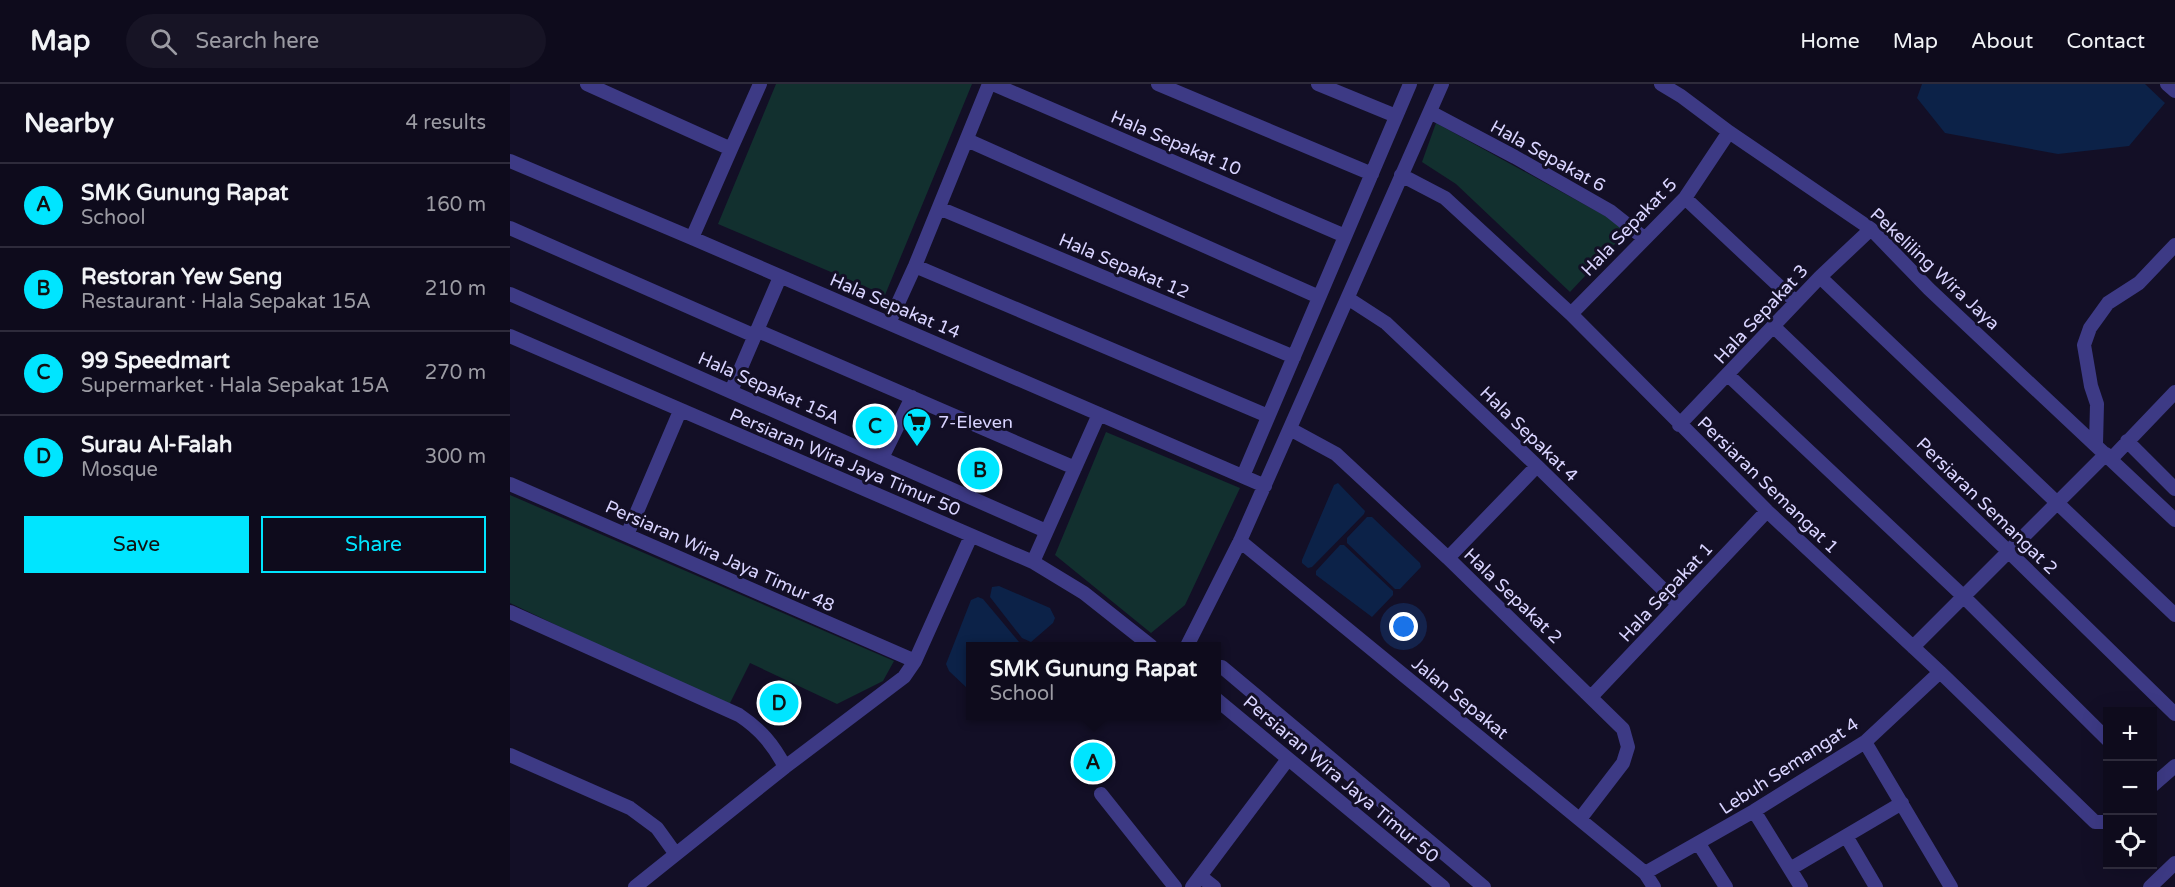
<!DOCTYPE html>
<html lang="en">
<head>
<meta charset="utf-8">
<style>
	:root { --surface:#0e0b1c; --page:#171425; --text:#f1f3f6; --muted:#9b9ba3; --line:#2e2b3b; --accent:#00e5ff }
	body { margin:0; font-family:"Varela Round",sans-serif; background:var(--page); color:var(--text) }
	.controls { position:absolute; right:18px; bottom:18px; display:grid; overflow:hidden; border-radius:0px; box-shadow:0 6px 24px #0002 }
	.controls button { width:54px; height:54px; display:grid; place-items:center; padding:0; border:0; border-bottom:2px solid var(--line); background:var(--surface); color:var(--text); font:30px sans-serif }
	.you { position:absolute; left:894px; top:543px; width:21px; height:21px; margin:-15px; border:4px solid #fff; border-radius:50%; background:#1a73e8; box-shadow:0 0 0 9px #1a73e833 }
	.badge { display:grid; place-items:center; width:39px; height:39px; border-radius:50%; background:var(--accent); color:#111; font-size:20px; font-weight:700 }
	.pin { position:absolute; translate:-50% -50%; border:3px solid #fff; box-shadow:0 2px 6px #0006 }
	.popup { position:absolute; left:456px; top:558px; width:255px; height:78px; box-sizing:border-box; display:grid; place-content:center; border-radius:0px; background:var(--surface); filter:drop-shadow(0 2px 4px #0005); font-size:20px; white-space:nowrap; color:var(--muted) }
	.popup b { font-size:22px; color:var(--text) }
	.popup::after { content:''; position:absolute; left:50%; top:100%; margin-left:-12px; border:12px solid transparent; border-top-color:var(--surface) }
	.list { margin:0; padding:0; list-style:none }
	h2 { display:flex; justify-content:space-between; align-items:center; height:78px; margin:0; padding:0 24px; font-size:26px }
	h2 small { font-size:20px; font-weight:400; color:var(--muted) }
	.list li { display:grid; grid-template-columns:39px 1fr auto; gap:18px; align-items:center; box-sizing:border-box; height:84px; padding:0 24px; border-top:2px solid var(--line) }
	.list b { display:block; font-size:22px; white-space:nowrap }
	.list p { margin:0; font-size:20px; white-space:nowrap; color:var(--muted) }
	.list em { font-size:20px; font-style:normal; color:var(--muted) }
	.actions { display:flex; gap:12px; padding:18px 24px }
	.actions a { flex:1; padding:14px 0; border:2px solid var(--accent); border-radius:0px; text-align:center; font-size:21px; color:var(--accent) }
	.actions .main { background:var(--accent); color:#111 }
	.icon { flex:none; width:33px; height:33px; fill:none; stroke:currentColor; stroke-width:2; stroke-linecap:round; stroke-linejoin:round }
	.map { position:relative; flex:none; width:1665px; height:803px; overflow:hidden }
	header { display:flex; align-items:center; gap:36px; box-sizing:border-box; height:84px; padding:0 30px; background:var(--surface); border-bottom:2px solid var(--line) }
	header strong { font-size:28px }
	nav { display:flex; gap:33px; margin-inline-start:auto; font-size:21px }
	.search { width:420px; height:54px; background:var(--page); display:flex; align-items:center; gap:15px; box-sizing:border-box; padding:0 21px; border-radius:33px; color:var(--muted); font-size:22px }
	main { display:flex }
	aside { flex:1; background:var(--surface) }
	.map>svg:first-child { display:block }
	.green { fill:#12302f }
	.water { fill:#0c2248 }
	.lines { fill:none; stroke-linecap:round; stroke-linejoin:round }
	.minor { stroke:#3d3a85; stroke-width:14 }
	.labels { text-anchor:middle; stroke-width:6; stroke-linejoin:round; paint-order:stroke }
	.street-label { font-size:18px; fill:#d9d4ff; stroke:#130f26 }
	.poi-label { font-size:18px; fill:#d9d4ff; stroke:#130f26; text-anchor:start }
</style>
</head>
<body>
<header>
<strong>Map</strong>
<div class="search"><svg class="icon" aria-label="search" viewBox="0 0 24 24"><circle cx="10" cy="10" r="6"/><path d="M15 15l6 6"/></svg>Search here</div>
<nav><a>Home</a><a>Map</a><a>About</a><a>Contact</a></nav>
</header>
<main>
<aside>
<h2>Nearby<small>4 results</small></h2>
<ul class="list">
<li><span class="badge">A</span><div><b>SMK Gunung Rapat</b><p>School</p></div><em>160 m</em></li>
<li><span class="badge">B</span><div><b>Restoran Yew Seng</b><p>Restaurant · Hala Sepakat 15A</p></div><em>210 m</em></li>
<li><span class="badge">C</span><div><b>99 Speedmart</b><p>Supermarket · Hala Sepakat 15A</p></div><em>270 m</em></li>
<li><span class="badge">D</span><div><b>Surau Al-Falah</b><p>Mosque</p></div><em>300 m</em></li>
</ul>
<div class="actions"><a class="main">Save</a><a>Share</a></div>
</aside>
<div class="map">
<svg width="1665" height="803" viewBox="0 0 1665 803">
	<rect width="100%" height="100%" fill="#130f26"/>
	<path class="green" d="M266,0H462L375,211L208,140Z
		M926,39L1119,145L1060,208L946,100L912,78Z
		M596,348L730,404L675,521L641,549L545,471Z
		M0,411L384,577L373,597L327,620L240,579L218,623L0,519Z"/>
	<path class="water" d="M1412,0H1635L1655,19L1619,62L1548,70L1435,49L1407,14Z
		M828,399L855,427L854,430L802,483L798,484L792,479V476L824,401Z
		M857,433H862L910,479L911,483L890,505H885L837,459V454Z
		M830,461H834L883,507V511L862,533L806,491V487Z
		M489,502L540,524L545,534L543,539L521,558L512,554L480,513L482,503Z
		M468,513L473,515L509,558L508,562H460V604H457L439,587L436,580L461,516Z"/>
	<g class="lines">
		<path class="minor" d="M77,0L221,65L182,154
			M483,0L835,152
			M648,0L862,90
			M808,0L886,32
			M1151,0L1171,12L1219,48L1361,145L1419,205L1665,436
			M1657,0L1665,7
			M920,28L1005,73L1100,127L1134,154
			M457,56L809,213
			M221,65L250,0
			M0,77L182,154L755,402
			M891,91L935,114L1061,230L1257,427L1430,588L1585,738H1598
			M1175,114L1286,218
			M429,124L784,273
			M0,144L245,252
			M405,182L758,332
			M1310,193L1665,531
			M0,210L536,447
			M839,215L876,239L1027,382L1168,520
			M1061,230L1175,114L1219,48
			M379,239L405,182L479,0
			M1263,242L1499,468L1665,630
			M248,247L565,384
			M0,252L523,478L574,509L641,562
			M1218,291L1453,512L1598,656
			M221,307L270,193
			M1169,341L1310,193L1361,145
			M780,345L826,370L938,474L1113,645L1118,663L1113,679L1070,735
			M1617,357L1665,405
			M1586,360L1587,320L1581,302L1574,261L1580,244L1598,219L1629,199L1665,161
			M372,374L402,313
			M1601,375L1665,308
			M733,392L900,0
			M0,400L405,577
			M117,451L170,327
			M730,457L1135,789L1144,803
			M938,474L1027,382
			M523,478L589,330
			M0,528L229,631C250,645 263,660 275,683
			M677,562L730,457L932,0
			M1403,563L1596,370
			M712,583L974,803
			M1081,613L1257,427
			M706,615L933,803
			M1355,658L1441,803
			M0,671L120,724L147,744L165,769
			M1642,702L1665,682
			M591,710L665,803
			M1244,727L1291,803
			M1336,752L1366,803
			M1189,760L1216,803
			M1280,785L1392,719
			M1135,789L1244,727L1355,658L1430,588
			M690,792L704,803
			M125,803L275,683L394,593L405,577L461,452
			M682,803L778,675
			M1640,803L1665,779"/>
	</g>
	<defs>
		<g id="supermarket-pin" transform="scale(1.5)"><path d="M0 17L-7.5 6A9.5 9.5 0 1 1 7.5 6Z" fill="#00e5ff" stroke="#130f26"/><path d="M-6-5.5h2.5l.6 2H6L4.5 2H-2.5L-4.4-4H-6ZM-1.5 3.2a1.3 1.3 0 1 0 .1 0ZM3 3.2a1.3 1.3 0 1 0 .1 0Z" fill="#111"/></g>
	</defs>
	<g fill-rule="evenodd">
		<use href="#supermarket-pin" x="407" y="338"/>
	</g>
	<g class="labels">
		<g class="street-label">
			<text transform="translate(666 59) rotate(23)" y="6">Hala Sepakat 10</text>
			<text transform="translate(1038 72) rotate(29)" y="6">Hala Sepakat 6</text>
			<text transform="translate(1119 143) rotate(-46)" y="6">Hala Sepakat 5</text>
			<text transform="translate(614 182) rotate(23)" y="6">Hala Sepakat 12</text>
			<text transform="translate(1425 185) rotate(43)" y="6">Pekeliling Wira Jaya</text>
			<text transform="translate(385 222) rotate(23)" y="6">Hala Sepakat 14</text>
			<text transform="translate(1251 230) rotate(-47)" y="6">Hala Sepakat 3</text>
			<text transform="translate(259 304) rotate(24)" y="6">Hala Sepakat 15A</text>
			<text transform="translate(1019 350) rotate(44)" y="6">Hala Sepakat 4</text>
			<text transform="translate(335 378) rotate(23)" y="6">Persiaran Wira Jaya Timur 50</text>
			<text transform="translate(1258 401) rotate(44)" y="6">Persiaran Semangat 1</text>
			<text transform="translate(1477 422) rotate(44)" y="6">Persiaran Semangat 2</text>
			<text transform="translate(210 472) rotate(24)" y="6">Persiaran Wira Jaya Timur 48</text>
			<text transform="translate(1156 508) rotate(-47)" y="6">Hala Sepakat 1</text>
			<text transform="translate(1003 512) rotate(44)" y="6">Hala Sepakat 2</text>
			<text transform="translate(950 614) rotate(39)" y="6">Jalan Sepakat</text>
			<text transform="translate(1279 682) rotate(-33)" y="6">Lebuh Semangat 4</text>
			<text transform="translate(831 695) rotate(40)" y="6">Persiaran Wira Jaya Timur 50</text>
		</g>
		<g class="poi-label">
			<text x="428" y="344">7-Eleven</text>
		</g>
	</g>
</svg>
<div class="controls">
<button>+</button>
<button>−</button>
<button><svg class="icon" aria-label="locate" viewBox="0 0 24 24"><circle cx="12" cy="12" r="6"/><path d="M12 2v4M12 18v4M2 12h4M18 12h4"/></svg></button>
</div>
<div class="you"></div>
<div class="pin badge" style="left:583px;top:678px">A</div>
<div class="popup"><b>SMK Gunung Rapat</b>School</div>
<div class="pin badge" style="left:470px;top:386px">B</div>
<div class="pin badge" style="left:365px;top:342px">C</div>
<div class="pin badge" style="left:269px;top:619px">D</div>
</div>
</main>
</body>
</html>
